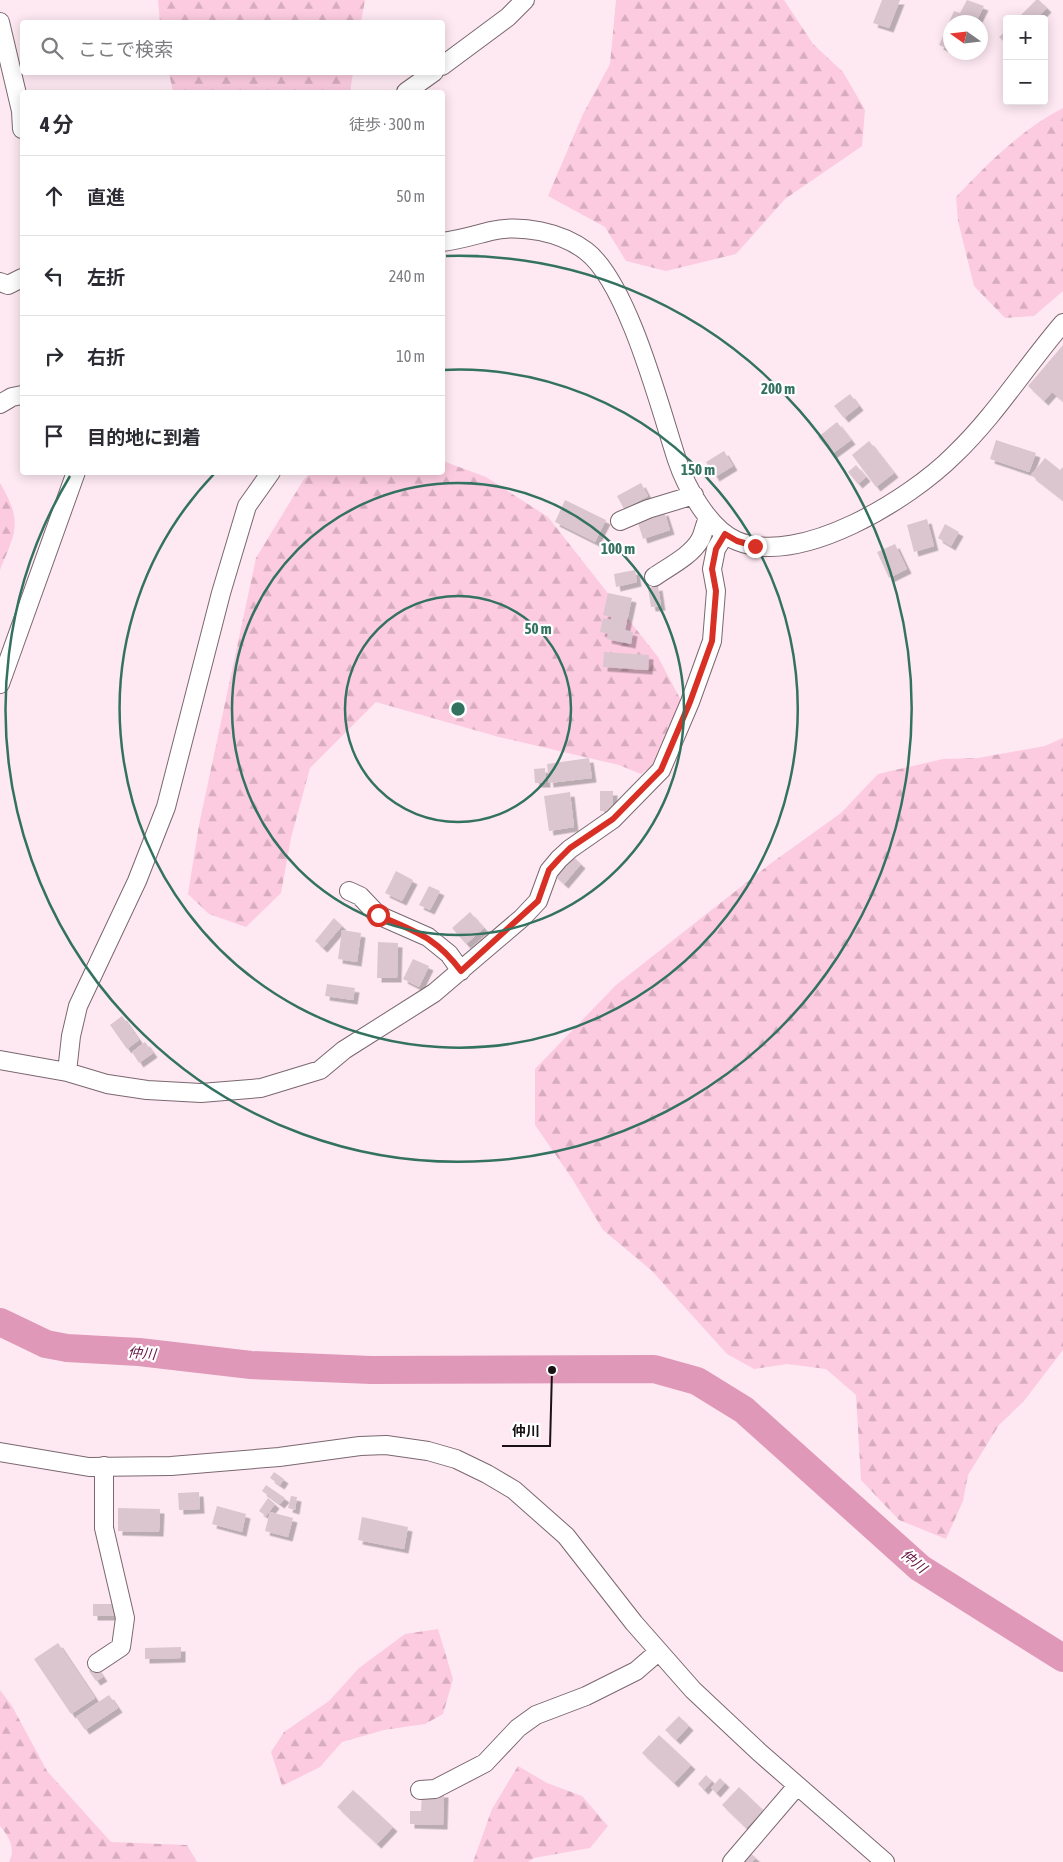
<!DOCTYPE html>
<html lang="ja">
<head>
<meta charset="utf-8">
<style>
	:root { --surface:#fff; --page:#f2f2f3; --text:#2b2b33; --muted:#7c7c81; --line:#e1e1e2 }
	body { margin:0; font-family:"Asap Condensed","Noto Sans JP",sans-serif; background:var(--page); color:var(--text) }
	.controls { position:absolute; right:15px; top:15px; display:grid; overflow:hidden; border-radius:5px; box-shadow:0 2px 12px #0003 }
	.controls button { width:45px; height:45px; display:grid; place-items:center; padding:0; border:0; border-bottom:1px solid var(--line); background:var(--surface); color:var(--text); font:25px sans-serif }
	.compass { position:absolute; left:943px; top:15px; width:45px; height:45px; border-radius:50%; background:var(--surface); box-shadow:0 2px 12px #0003; rotate:284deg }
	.stop { position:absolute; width:15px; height:15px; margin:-11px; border:4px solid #d93025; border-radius:50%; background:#fff }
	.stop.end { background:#d93025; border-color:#fff; box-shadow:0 1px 5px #0008 }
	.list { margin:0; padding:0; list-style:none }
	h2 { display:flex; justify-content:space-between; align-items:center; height:65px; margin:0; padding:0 20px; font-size:21px }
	h2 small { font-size:16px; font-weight:400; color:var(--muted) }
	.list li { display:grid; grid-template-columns:32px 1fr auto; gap:15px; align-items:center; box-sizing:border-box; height:80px; padding:0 20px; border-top:1px solid var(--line) }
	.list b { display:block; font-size:19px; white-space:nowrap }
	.list em { font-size:16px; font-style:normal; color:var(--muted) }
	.icon { flex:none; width:28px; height:28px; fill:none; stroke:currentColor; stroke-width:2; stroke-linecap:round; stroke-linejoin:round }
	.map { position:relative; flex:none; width:1063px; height:1862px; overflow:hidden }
	.search { position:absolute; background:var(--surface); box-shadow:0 2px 12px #0003; left:20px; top:20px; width:425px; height:55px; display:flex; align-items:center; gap:12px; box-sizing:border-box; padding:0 18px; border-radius:5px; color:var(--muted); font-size:19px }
	.panel { position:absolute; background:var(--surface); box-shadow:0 2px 12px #0003; left:20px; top:90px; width:425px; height:385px; border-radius:5px }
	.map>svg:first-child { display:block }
	.forest { fill:url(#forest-firs) }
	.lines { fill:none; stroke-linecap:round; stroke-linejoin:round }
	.river { stroke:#df98b8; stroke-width:28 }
	.building { fill:#dbc6cf; filter:url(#shadow) }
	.minor-casing { stroke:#7a676f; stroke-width:20 }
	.minor { stroke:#fff; stroke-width:18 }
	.route { stroke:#d93025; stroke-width:6 }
	.ring { fill:none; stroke:#347260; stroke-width:2.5 }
	.labels { text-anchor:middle; stroke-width:4.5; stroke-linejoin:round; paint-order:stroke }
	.water-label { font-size:14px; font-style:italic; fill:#631140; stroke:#fff }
	.centre { fill:#347260; stroke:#fff; stroke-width:2.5 }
	.ring-label { font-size:15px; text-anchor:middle; font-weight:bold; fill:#347260; stroke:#fff; stroke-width:4.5; stroke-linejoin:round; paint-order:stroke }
	.leader { fill:none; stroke:#191215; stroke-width:2 }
	.callout-dot { fill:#191215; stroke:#fff; stroke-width:2 }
	.callout-label { font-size:14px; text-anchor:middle; font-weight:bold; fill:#191215; stroke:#fff; stroke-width:4.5; stroke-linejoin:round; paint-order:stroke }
</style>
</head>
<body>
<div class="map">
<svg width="1063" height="1862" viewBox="0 0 1063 1862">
	<defs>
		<pattern id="forest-firs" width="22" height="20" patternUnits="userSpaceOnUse" patternTransform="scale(1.25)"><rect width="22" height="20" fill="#fccbdf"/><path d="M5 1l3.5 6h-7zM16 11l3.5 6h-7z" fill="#d7adbe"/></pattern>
		<filter id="shadow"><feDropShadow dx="4.5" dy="4.5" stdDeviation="0" flood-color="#0004"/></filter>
	</defs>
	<rect width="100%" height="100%" fill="#fee9f2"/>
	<path class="forest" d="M158,0H365L361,22H160Z
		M616,0H784L813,44L843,72L865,110L862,146L785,199L736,254L666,271L626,261L605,227L548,196L583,114L610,64Z
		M169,73V72L353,73L350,92H173Z
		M1063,108V291L1034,316L1005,318L974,286L958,221L956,197C987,164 1022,129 1063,108Z
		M443,461L486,477L548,517L658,657L686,710L664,757L641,774L619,765L499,737L376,702L310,768L291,838L281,893L246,927L209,914L188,894L199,825L256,558L304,479L311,473L442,472Z
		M0,483C23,522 16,531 0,570Z
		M1063,738V1350L1024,1401L999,1425L968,1475L963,1501L946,1539L899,1520L861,1480L856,1395L826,1369L787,1364L754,1369L727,1354L651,1270L603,1230L571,1177L535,1125V1069L616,985L770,864L841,813L878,774L943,759L978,758L1045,746Z
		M438,1629L453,1679L443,1714L425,1724L384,1730L342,1742L320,1767L282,1786L271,1752L284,1732L329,1701L359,1668L405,1634Z
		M0,1690L12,1706L47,1771L111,1842L187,1845L197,1862H9C16,1849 9,1836 0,1826Z
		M518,1766L547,1783L582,1796L608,1826L590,1848L534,1858L528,1862H473L492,1809Z"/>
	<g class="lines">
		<path class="river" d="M0,1322L46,1344L67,1348L139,1352L251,1365L371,1370L654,1369L697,1381L744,1410L920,1568L1063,1658"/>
	</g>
	<path class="building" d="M882,0H900L889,28L873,23Z
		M967,0L984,6L976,22H950V50L939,45L954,11L960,13Z
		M1036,0H1039L1047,8L1036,19H1017Z
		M1007,30V45L999,37Z
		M1063,345V401L1052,392L1044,401L1028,386Z
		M850,394L859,406L844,418L834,406Z
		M837,422L851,440L832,454L818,437Z
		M996,440L1036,453L1029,472L990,459Z
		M869,441L894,473L876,487L852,455Z
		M724,451L733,466L715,477L706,462Z
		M1045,458L1060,470L1063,467V500L1031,475Z
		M856,465L866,477L858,484L848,472Z
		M641,483L648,496L624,509L617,496Z
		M565,500L606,520L595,542L555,522Z
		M664,511L670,530L643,539L637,520Z
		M927,519L934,546L914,552L907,525Z
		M945,524L959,532L951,546L938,538Z
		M895,544L907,569L889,578L877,552Z
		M635,570L637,582L616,587L614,574Z
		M658,586L661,606L651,607L648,588Z
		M608,593L632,598L625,630L633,632L631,644L607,639L608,634L600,632L603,618L611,620V617L603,615Z
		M604,652L649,655L648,670L603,667Z
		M589,758L592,778L549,783L547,764Z
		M545,768L546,783H535L534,769Z
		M600,791H613L612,811H600Z
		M570,792L574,827L549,831L544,796Z
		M570,854L581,864L564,884L553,874Z
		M396,871L413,880L402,901L385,893Z
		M429,886L440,891L430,910L419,905Z
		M470,912L484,928L466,944L452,928Z
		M334,918L342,926L323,948L315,941Z
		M342,930L361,933L357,962L338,959Z
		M378,942L398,943L397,978H377Z
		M413,959L429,966L419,987L403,979Z
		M327,984L355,988L353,1000L325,996Z
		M122,1016L139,1040L127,1049L110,1025Z
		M145,1042L153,1053L139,1063L132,1052Z
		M274,1472L284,1479L280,1485L270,1478Z
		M266,1485L285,1498L280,1504L262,1491Z
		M199,1492L200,1509L179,1510L178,1493Z
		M291,1496L297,1497L295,1510L288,1508Z
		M268,1498L275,1504L266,1516L259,1511Z
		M217,1506L246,1514L242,1532L212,1524Z
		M118,1508L160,1509L159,1532L118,1531Z
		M270,1512L293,1518L288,1537L265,1531Z
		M362,1517L408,1527L404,1549L358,1540Z
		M93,1604H116V1616H93Z
		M58,1643L95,1698L71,1714L34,1659Z
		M181,1647V1658L145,1659V1648Z
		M96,1667L103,1677L96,1681L89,1671Z
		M109,1695L118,1708L85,1730L76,1717Z
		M679,1716L689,1726L676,1740L665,1730Z
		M659,1735L691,1765L674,1783L642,1753Z
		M706,1775L712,1781L704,1790L698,1784Z
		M720,1778L725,1783L716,1793L711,1788Z
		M739,1787L763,1810L746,1828L722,1805Z
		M353,1790L393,1827L377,1844L337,1807Z
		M422,1793H444L443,1825L410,1824V1811H421Z
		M748,1851L756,1858L752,1862H738Z"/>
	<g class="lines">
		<g class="minor-casing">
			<path id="minor" d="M0,22L21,111L22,129
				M442,66L508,17L525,0
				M406,92L434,72
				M442,242C459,240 475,235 491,231C521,224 561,232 586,251C628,283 660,408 677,460C686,487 709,529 737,541C801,567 910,499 954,455C995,416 1026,366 1063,323
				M0,282L8,285L22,278
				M0,404L12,397L22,395
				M620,521L648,509L694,495
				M654,577C668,567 691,556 700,540C704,533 704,526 708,518
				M0,684L76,472
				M349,891L360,896L378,915L428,937L449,954L461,971
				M0,1060L67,1072L107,1084L147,1090L201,1093L261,1088L320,1070L344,1050L434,993L522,918L538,901L549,871L559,859L570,849L613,819L661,770L690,702L712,641L716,591L712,569L716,549L725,534
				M67,1072L71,1036L78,1006L137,881L166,807L221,593L247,506L271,472
				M0,1452L89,1467L171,1466L279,1457L360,1446L386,1445L428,1451L456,1459L487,1474L514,1490L566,1536L634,1623L693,1690L759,1752L885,1862
				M97,1663L121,1647L125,1618L104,1528V1466
				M420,1790L435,1789L485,1763L518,1728L536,1715L586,1696L636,1671L658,1652
				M732,1862L797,1786"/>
		</g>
		<use href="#minor" class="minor"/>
	</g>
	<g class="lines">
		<path class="route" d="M378,915C415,932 435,936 461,971L538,901L549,870L559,859L570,848L613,819L661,770L690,702L712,641L716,591L712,569L716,549L725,534L737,541L755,546"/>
	</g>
	<g class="ring">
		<circle cx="458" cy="709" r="113"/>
		<circle cx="458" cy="709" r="226"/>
		<path d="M443 370A339 339 0 1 1 214 474"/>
		<path d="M446 256A453 453 0 1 1 70 476"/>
	</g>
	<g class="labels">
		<g class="water-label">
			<text transform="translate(142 1353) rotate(5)" y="5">仲川</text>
			<text transform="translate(914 1561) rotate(39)" y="5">仲川</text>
		</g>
	</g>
	<circle cx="458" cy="709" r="8" class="centre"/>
	<g class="ring-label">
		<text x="778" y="394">200 m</text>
		<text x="698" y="475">150 m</text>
		<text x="618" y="554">100 m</text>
		<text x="538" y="634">50 m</text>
	</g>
	<path class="leader" d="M552 1370L550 1446H502"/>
	<circle class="callout-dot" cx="552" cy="1370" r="5"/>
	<g class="callout-label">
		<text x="526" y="1436">仲川</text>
	</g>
</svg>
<div class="controls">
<button>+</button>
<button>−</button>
</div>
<svg class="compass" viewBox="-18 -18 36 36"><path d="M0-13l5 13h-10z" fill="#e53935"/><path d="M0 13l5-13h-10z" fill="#7c7c81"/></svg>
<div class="stop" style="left:378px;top:915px"></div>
<div class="stop end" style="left:755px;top:546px"></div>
<div class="search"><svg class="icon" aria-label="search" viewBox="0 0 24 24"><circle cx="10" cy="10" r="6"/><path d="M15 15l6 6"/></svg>ここで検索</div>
<section class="panel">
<h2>4 分<small>徒歩 · 300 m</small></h2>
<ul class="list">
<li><svg class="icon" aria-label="ahead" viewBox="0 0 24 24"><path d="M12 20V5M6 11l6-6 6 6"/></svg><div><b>直進</b></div><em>50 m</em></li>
<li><svg class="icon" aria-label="left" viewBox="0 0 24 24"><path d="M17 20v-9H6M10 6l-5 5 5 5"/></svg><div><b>左折</b></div><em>240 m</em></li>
<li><svg class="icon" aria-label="right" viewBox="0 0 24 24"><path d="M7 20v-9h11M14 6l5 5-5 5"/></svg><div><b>右折</b></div><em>10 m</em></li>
<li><svg class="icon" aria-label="arrive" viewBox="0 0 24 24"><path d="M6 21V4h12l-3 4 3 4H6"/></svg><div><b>目的地に到着</b></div></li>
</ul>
</section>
</div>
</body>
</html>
